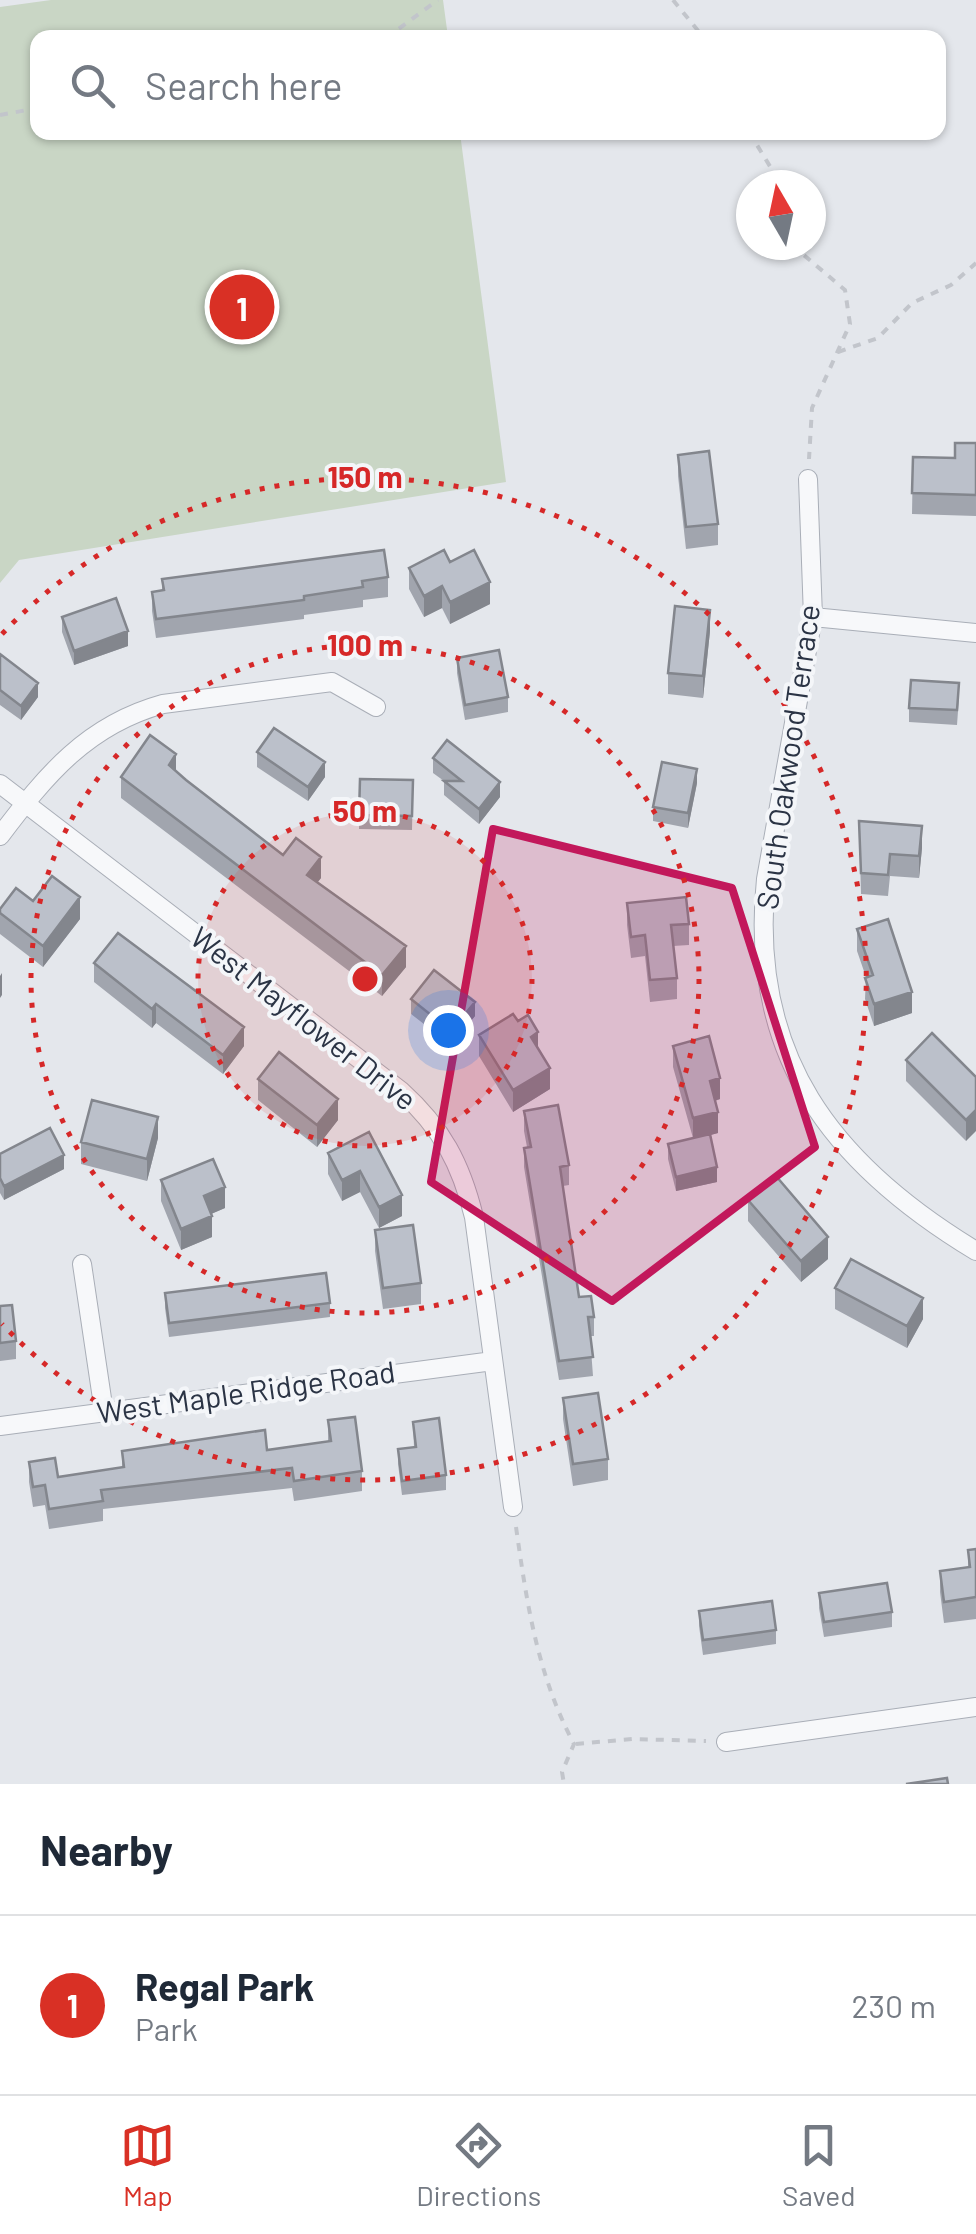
<!DOCTYPE html>
<html lang="en">
<head>
<meta charset="utf-8">
<style>
	:root { --surface:#fff; --page:#f6f6f7; --text:#1f2937; --muted:#747a83; --line:#e0e1e3; --accent:#d93025 }
	body { margin:0; font-family:Barlow,sans-serif; background:var(--page); color:var(--text) }
	.compass { position:absolute; left:736px; top:170px; width:90px; height:90px; border-radius:50%; background:var(--surface); box-shadow:0 2px 8px #0004; rotate:351deg }
	.you { position:absolute; left:448px; top:1030px; width:35px; height:35px; margin:-25px; border:8px solid #fff; border-radius:50%; background:#1a73e8; box-shadow:0 0 0 15px #1a73e833 }
	.badge { display:grid; place-items:center; width:65px; height:65px; border-radius:50%; background:var(--accent); color:#fff; font-size:32px; font-weight:700 }
	.pin { position:absolute; translate:-50% -50%; border:5px solid #fff; box-shadow:0 2px 10px #0006 }
	.list { margin:0; padding:0; list-style:none }
	h2 { display:flex; justify-content:space-between; align-items:center; height:130px; margin:0; padding:0 40px; font-size:42px }
	h2 small { font-size:32px; font-weight:400; color:var(--muted) }
	.list li { display:grid; grid-template-columns:65px 1fr auto; gap:30px; align-items:center; box-sizing:border-box; height:180px; padding:0 40px; border-top:2px solid var(--line) }
	.list b { display:block; font-size:38px; white-space:nowrap }
	.list p { margin:0; font-size:32px; white-space:nowrap; color:var(--muted) }
	.list em { font-size:32px; font-style:normal; color:var(--muted) }
	.icon { flex:none; width:55px; height:55px; fill:none; stroke:currentColor; stroke-width:2; stroke-linecap:round; stroke-linejoin:round }
	.map { position:relative; flex:none; width:976px; height:1784px; overflow:hidden }
	.search { position:absolute; background:var(--surface); box-shadow:0 2px 8px #0004; left:30px; right:30px; top:30px; height:110px; display:flex; align-items:center; gap:25px; box-sizing:border-box; padding:0 35px; border-radius:20px; color:var(--muted); font-size:38px }
	.sheet { height:310px; background:var(--surface) }
	nav { display:flex; justify-content:space-around; align-items:center; box-sizing:border-box; height:140px; border-top:2px solid var(--line); background:var(--surface); font-size:28px; color:var(--muted) }
	nav a { display:grid; justify-items:center; gap:5px }
	nav .on { color:var(--accent) }
	.map>svg:first-child { display:block }
	.green { fill:#c9d6c5 }
	.lines { fill:none; stroke-linecap:round; stroke-linejoin:round }
	.minor-casing { stroke:#a9aeb7; stroke-width:20 }
	.path { stroke:#c2c5cb; stroke-width:4; stroke-dasharray:8 8; stroke-linecap:butt }
	.minor { stroke:#f7f8fa; stroke-width:18 }
	.wall { fill:#a1a5ae }
	.shaded-wall { fill:#83868d }
	.building { fill:#bbc0ca; stroke:#83868d; stroke-width:2.5 }
	.marked { fill:#c2185b; fill-opacity:0.2; stroke:#c2185b; stroke-width:8; stroke-linejoin:round }
	.ring { fill:none; stroke:#d62828; stroke-width:5; stroke-dasharray:5 10 }
	.labels { text-anchor:middle; stroke-width:8; stroke-linejoin:round; paint-order:stroke }
	.street-label { font-size:30px; fill:#2b3445; stroke:#f4f6f9 }
	.centre { fill:#d62828; stroke:#f4f6f9; stroke-width:5 }
	.ring-label { font-size:30px; text-anchor:middle; font-weight:bold; fill:#d62828; stroke:#f4f6f9; stroke-width:8; stroke-linejoin:round; paint-order:stroke }
</style>
</head>
<body>
<div class="map">
<svg width="976" height="1784" viewBox="0 0 976 1784">
	<rect width="100%" height="100%" fill="#e4e7ec"/>
	<path class="green" d="M51,0H443L448,37L38,38V132L460,133L506,482L19,560L0,583V7Z"/>
	<g class="lines">
		<g class="minor-casing">
			<path id="minor" d="M808,479L813,617L766,879C748,1056 832,1164 976,1251
				M813,617L976,633
				M0,784L401,1091C442,1128 461,1164 474,1217L513,1507
				M0,836C46,775 87,725 163,704L332,682L376,707
				M82,1264L104,1412
				M0,1426L493,1361
				M726,1742L976,1707"/>
		</g>
		<path class="path" d="M673,0L704,38
			M386,38L438,0
			M0,115L38,108
			M749,132L771,168L777,185
			M792,245L845,290L850,324L812,408L809,459
			M838,352L878,338L912,303L951,285L976,263
			M516,1527C527,1604 537,1674 574,1744L562,1772L564,1784
			M576,1744L632,1739L706,1741"/>
		<use href="#minor" class="minor"/>
	</g>
	<path class="wall" d="M976,443V516L912,514L913,457L955,458Z
		M678,455L718,524V545L686,549L678,476Z
		M450,562L490,604L450,624L442,608L424,617L409,589V568Z
		M388,577V597L363,600V607L304,615V619L156,638L152,611V592L162,591V579Z
		M62,617L128,646L74,665L62,632Z
		M710,631L703,698L668,694V673Z
		M0,654L38,697L21,720L0,705Z
		M457,658L508,697V712L465,720L457,673Z
		M959,697L957,725L909,722V708Z
		M257,752L325,777L308,801L257,767Z
		M433,758L500,797L479,824L444,795V781L433,773Z
		M176,772L283,855L321,878L317,882L406,967L382,996L121,798V777Z
		M360,779L413,780L412,830L359,829Z
		M697,783L688,828L653,821V807Z
		M859,821L922,848L919,878L890,876L888,896L861,894Z
		M33,901L80,919L43,967L0,934V909Z
		M627,903L689,924V945L673,946L677,978V999L650,1002L645,956L631,958L627,925Z
		M857,929L912,1013L874,1026L865,999L866,977L857,951Z
		M94,963L244,1046L223,1074L156,1023L152,1028L94,982Z
		M411,999L475,1016L451,1045L411,1014Z
		M479,1035L538,1049L550,1089L513,1112L479,1056Z
		M673,1046L720,1099L715,1101L718,1133L710,1135L717,1182L676,1191L668,1159V1144L693,1138L673,1067Z
		M906,1060L976,1077L966,1141L906,1081Z
		M258,1079L338,1120L317,1147L258,1100Z
		M524,1111L569,1165V1185L563,1186L579,1297L594,1317V1336H590L593,1376L559,1380L524,1167V1148L527,1147L524,1131Z
		M369,1132L402,1216L379,1228L360,1192L342,1201L328,1174V1153Z
		M158,1138L147,1181L81,1164V1142Z
		M0,1154L64,1169L4,1200L0,1193Z
		M161,1180L225,1208L211,1214L212,1237L181,1250L161,1201Z
		M748,1200L828,1259L801,1282L748,1221Z
		M375,1230L421,1283V1304L383,1309L375,1251Z
		M835,1288L923,1319L907,1348L835,1309Z
		M165,1293L330,1303V1317L169,1337L165,1308Z
		M0,1306L16,1341V1359L0,1361Z
		M563,1398L608,1459V1480L573,1486L563,1419Z
		M328,1420L362,1471V1491L294,1501L292,1488L103,1509V1521L49,1529L45,1505L33,1507L29,1482V1462L58,1477L122,1467V1451L267,1450L328,1442Z
		M413,1422L446,1475V1490L402,1495L398,1464V1449L414,1447Z
		M976,1549V1619L944,1623L940,1592V1571L968,1567V1550Z
		M819,1593L892,1612V1627L824,1637L819,1608Z
		M699,1611L776,1630V1644L703,1655L699,1626Z"/>
	<path class="shaded-wall" d="M490,582V604L450,624V602Z
		M442,586V608L424,617V596Z
		M710,610V631L703,698V676Z
		M128,631V646L74,665V651Z
		M38,683V697L21,720V706Z
		M176,754V775L169,765Z
		M325,762V777L308,801V787Z
		M697,769V783L688,828V813Z
		M500,782V797L479,824V809Z
		M922,826V848L919,878V856Z
		M321,857V878L307,896V875Z
		M80,897V919L43,967V946Z
		M406,946V967L382,996V975Z
		M2,973V995L0,998V976Z
		M912,992V1013L874,1026V1004Z
		M475,1002V1016L451,1045V1031Z
		M156,1004V1023L152,1028V1009Z
		M244,1027V1046L223,1074V1055Z
		M538,1032V1053L531,1037Z
		M550,1068V1089L513,1112V1090Z
		M720,1078V1099L710,1102V1081Z
		M338,1099V1120L317,1147V1125Z
		M976,1110V1131L966,1141V1120Z
		M718,1112V1133L693,1140V1118Z
		M158,1117V1138L147,1181V1159Z
		M64,1155V1169L4,1200V1186Z
		M717,1167V1182L676,1191V1177Z
		M360,1171V1192L342,1201V1180Z
		M225,1187V1208L204,1217V1196Z
		M402,1195V1216L379,1228V1207Z
		M212,1216V1237L181,1250V1229Z
		M828,1237V1259L801,1282V1261Z
		M923,1298V1319L907,1348V1326Z"/>
	<path class="building" d="M955,443H976V495L912,493L913,457L955,458Z
		M709,451L718,524L686,527L678,455Z
		M384,550L388,577L362,581L363,587L304,596V600L156,619L152,592L164,590L162,579Z
		M444,550L450,562L474,550L490,582L450,602L442,586L424,596L409,568Z
		M116,598L128,631L74,651L62,617Z
		M675,606L710,610L703,676L668,673Z
		M499,650L508,697L465,705L457,658Z
		M0,654L38,683L21,706L0,690Z
		M911,680L959,683L957,710L909,708Z
		M274,728L325,762L308,787L257,752Z
		M150,735L176,754L169,765L186,780L283,855L296,838L321,857L307,875L406,946L382,975L121,777Z
		M447,740L500,782L479,809L444,781H462L433,758Z
		M662,762L697,769L688,813L653,807Z
		M360,779L413,780L412,816L359,815Z
		M859,821L922,826L919,856L890,854L888,875L861,873Z
		M52,876L80,897L43,946L0,913V909L16,888L33,901Z
		M686,897L689,924L671,925L677,978L650,980L645,935L631,937L627,903Z
		M888,919L912,992L874,1004L865,978L873,975L857,929Z
		M118,933L244,1027L223,1055L156,1004L152,1009L94,963Z
		M434,970L475,1002L451,1031L411,999Z
		M513,1014L518,1021L528,1015L538,1032L531,1037L550,1068L513,1090L479,1035Z
		M932,1033L976,1077V1110L966,1120L906,1060Z
		M709,1036L720,1078L710,1081L718,1112L693,1118L673,1046Z
		M279,1052L338,1099L317,1125L258,1079Z
		M92,1100L158,1117L147,1159L81,1142Z
		M558,1105L569,1165L560,1167L579,1297L591,1296L594,1317H588L593,1357L559,1361L524,1148L531,1147L524,1111Z
		M50,1128L64,1155L4,1186L0,1178V1154Z
		M369,1132L402,1195L379,1207L360,1171L342,1180L328,1153Z
		M710,1134L717,1167L676,1177L668,1144Z
		M213,1159L225,1187L204,1196L212,1216L181,1229L161,1180Z
		M776,1176L828,1237L801,1261L748,1200Z
		M413,1225L421,1283L383,1288L375,1230Z
		M851,1259L923,1298L907,1326L835,1288Z
		M326,1273L330,1303L169,1323L165,1293Z
		M12,1305L16,1341L0,1343V1306Z
		M598,1393L608,1459L573,1464L563,1398Z
		M355,1417L362,1471L294,1481L292,1468L101,1490L103,1501L49,1509L45,1485L33,1487L29,1462L55,1458L58,1477L124,1467L122,1451L265,1430L267,1450L331,1441L328,1420Z
		M439,1418L446,1475L402,1481L398,1449L416,1447L413,1422Z
		M976,1549V1597L944,1602L940,1571L970,1567L968,1550Z
		M887,1583L892,1612L824,1622L819,1593Z
		M772,1601L776,1630L703,1640L699,1611Z
		M947,1778L948,1784H906Z"/>
	<path class="marked" d="M493,829L732,888L815,1147L612,1301L431,1182Z"/>
	<circle cx="365" cy="979" r="167" fill="#d62828" fill-opacity=".12"/>
	<g class="ring">
		<circle cx="365" cy="979" r="167"/>
		<circle cx="365" cy="979" r="334"/>
		<path d="M2 634A501 501 0 1 1 2 1324"/>
	</g>
	<g class="labels">
		<g class="street-label">
			<text transform="translate(789 757) rotate(-82)" y="10">South Oakwood Terrace</text>
			<text transform="translate(303 1019) rotate(38)" y="10">West Mayflower Drive</text>
			<text transform="translate(246 1393) rotate(-8)" y="10">West Maple Ridge Road</text>
		</g>
	</g>
	<circle cx="365" cy="979" r="15" class="centre"/>
	<g class="ring-label">
		<text x="365" y="488">150 m</text>
		<text x="365" y="656">100 m</text>
		<text x="365" y="822">50 m</text>
	</g>
</svg>
<svg class="compass" viewBox="-18 -18 36 36"><path d="M0-13l5 13h-10z" fill="#e53935"/><path d="M0 13l5-13h-10z" fill="#747a83"/></svg>
<div class="you"></div>
<div class="pin badge" style="left:242px;top:307px">1</div>
<div class="search"><svg class="icon" aria-label="search" viewBox="0 0 24 24"><circle cx="10" cy="10" r="6"/><path d="M15 15l6 6"/></svg>Search here</div>
</div>
<section class="sheet">
<h2>Nearby<small></small></h2>
<ul class="list">
<li><span class="badge">1</span><div><b>Regal Park</b><p>Park</p></div><em>230 m</em></li>
</ul>
</section>
<nav>
<a class="on"><svg class="icon" aria-label="map" viewBox="0 0 24 24"><path d="M3 6l6-2 6 2 6-2v14l-6 2-6-2-6 2zM9 4v14M15 6v14"/></svg>Map</a>
<a><svg class="icon" aria-label="directions" viewBox="0 0 24 24"><path d="M12 3l9 9-9 9-9-9zM9 14v-3h6M13 9l2 2-2 2"/></svg>Directions</a>
<a><svg class="icon" aria-label="saved" viewBox="0 0 24 24"><path d="M7 4h10v16l-5-4-5 4z"/></svg>Saved</a>
</nav>
</body>
</html>
